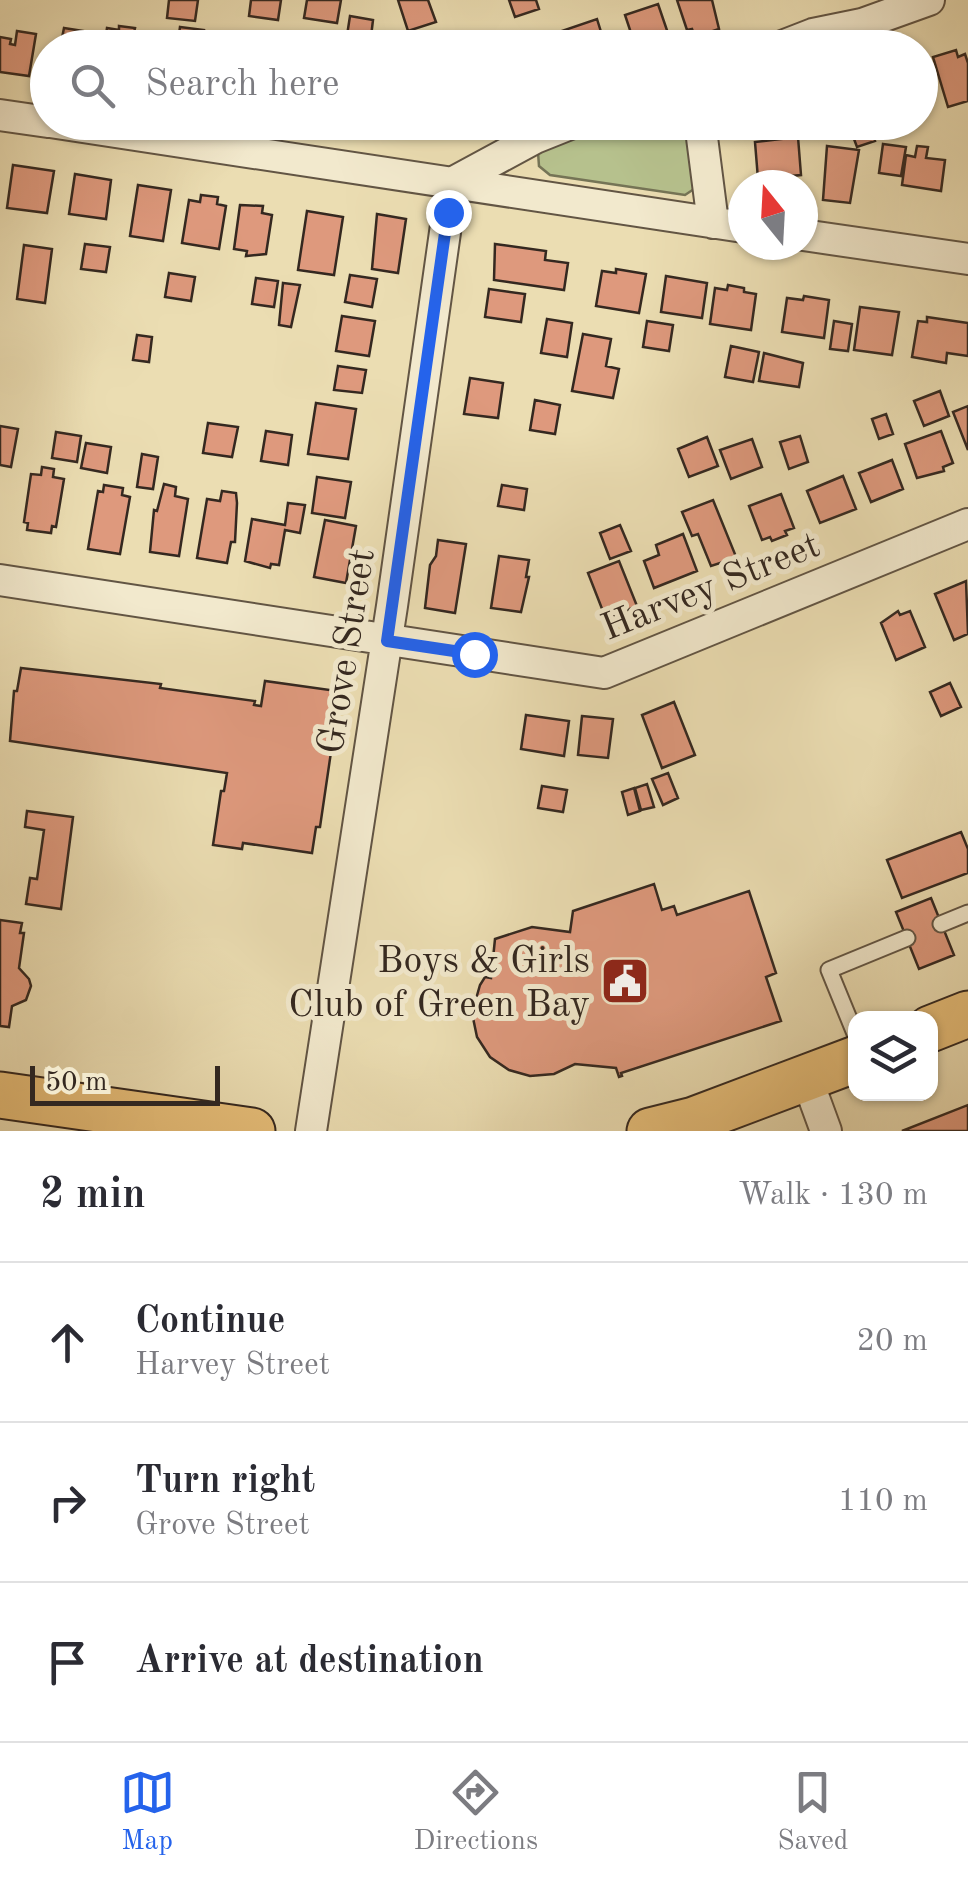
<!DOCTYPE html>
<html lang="en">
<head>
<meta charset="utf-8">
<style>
	:root { --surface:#fff; --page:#f7f7f7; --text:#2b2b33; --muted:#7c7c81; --line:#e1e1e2; --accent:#2563eb }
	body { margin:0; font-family:"Old Standard TT",serif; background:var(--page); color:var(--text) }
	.controls { position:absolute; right:30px; bottom:30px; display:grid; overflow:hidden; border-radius:20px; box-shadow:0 2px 8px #0004 }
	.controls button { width:90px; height:90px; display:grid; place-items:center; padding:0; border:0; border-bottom:2px solid var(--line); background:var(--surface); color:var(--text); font:50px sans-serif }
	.compass { position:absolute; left:728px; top:170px; width:90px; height:90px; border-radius:50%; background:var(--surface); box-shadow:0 2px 8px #0004; rotate:342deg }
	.scale { position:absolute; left:30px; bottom:25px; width:190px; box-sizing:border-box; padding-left:10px; border:5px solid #342820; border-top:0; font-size:28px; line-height:35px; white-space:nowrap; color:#342820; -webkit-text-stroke:8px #f2e9cd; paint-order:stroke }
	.stop { position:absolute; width:30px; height:30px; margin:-22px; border:8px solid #2563eb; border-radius:50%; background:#fff }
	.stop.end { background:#2563eb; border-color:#fff; box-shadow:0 2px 10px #0008 }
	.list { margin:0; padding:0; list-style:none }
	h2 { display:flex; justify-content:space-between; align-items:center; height:130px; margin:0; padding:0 40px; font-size:42px }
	h2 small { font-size:32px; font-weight:400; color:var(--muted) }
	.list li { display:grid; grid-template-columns:65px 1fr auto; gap:30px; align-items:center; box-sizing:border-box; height:160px; padding:0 40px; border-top:2px solid var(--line) }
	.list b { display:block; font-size:38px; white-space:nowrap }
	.list p { margin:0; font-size:32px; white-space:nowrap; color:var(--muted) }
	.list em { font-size:32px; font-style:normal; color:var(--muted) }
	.icon { flex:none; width:55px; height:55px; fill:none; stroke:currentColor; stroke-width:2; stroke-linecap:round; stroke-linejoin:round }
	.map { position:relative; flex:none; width:968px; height:1131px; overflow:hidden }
	.search { position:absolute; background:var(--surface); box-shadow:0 2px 8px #0004; left:30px; right:30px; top:30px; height:110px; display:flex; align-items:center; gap:25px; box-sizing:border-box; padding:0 35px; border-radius:55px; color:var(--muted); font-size:38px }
	.sheet { height:610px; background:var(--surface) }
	nav { display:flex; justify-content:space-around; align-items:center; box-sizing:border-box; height:140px; border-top:2px solid var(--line); background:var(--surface); font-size:28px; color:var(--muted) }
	nav a { display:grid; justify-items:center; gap:5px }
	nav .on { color:var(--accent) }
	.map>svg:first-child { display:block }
	.green { fill:#b6c18d; stroke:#757456; stroke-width:2.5 }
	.building { fill:#de997d; stroke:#342820; stroke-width:2.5 }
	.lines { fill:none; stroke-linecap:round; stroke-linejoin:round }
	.service-casing { stroke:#625544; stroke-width:19 }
	.minor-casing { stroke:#625544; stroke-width:34 }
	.primary-casing { stroke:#342820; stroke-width:49 }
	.service { stroke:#f2e9cd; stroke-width:15 }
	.minor { stroke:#f2e9cd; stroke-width:30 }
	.primary { stroke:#e6be79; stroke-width:45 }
	.route { stroke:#2563eb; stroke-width:12 }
	.labels { text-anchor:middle; stroke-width:10; stroke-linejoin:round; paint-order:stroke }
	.street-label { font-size:38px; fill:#342820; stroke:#f2e9cd }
	.poi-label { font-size:38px; fill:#342820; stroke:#f2e9cd; text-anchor:end }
</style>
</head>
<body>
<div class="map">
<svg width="968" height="1131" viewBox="0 0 968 1131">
	<rect width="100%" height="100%" fill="#ebddb2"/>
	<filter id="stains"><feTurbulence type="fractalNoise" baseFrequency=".002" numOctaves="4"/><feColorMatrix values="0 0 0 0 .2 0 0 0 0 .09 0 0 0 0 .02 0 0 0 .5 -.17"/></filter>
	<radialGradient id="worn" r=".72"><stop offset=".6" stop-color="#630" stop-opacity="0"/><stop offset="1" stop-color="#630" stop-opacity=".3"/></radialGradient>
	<path class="green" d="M601,123H682L686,128L697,187L685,195L550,175L539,166L538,152L547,142Z"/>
	<path class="building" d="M169,0H198L195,21L167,18Z
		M251,0H281L278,20L249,16Z
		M307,0H341L337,23L304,18Z
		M398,0H428L436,22L408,31Z
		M509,0H536L539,9L515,17Z
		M677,0H712L719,29L695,37L692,29L687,30Z
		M658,4L671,42L656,48H636L625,15Z
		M350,16L373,20L370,45L346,42Z
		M597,19L606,48H554L550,35Z
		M119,26L135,28L134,33L143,34L141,48H104L107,28L119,30Z
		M180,27L204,30L202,48H177Z
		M64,28L96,33L93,48H60Z
		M17,31L36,34L29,76L0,72V37L11,39L10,44L15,45Z
		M956,50L958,57L965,54L968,63V101L948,107L933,57Z
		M870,125L875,141L857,147L851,131Z
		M798,137L801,175L758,179L755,142Z
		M883,144L906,147L901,176L879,173Z
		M827,146L859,150L850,203L823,200Z
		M917,146L928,147L926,158L945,160L941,191L902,185L906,155L915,157Z
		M13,165L54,171L47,213L7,208Z
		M75,174L111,180L106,219L69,214Z
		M138,185L171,190L163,241L130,236Z
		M201,195L218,197L217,204L226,206L219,249L182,243L189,200L200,202Z
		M240,205L263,206L262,213L272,215L266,254L246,256L247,251L234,249Z
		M307,211L343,217L334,275L298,270Z
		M377,214L406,219L398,273L372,269Z
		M85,244L110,247L106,272L81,269Z
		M495,244L546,251L545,260L568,263L564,290L494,280Z
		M24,245L52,249L45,303L17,299Z
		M616,269L646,274L639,313L596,306L602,271L616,273Z
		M169,273L195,277L191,301L165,297Z
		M350,275L377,279L372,307L345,302Z
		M666,276L707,283L702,318L661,312Z
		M256,278L278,281L274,307L252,304Z
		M283,283L300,285L291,327L279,325Z
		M728,285L744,288V292L756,294L751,330L710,324L715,288L727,290Z
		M489,289L525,294L521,322L485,317Z
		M804,296L829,300L824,338L782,332L787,298L803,300Z
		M860,307L899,312L892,355L854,350Z
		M342,316L375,321L369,356L336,351Z
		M927,317L968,323V356L947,353L946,363L912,357L918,321L927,322Z
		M547,319L572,323L567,357L541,353Z
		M647,321L673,325L669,351L643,347Z
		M834,321L852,324L848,351L830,349Z
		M583,334L611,339L606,366L619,369L613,398L572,391Z
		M137,335L152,337L149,362L133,360Z
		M731,346L759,352L753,382L725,377Z
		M764,353L803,363L799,387L759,381Z
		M338,366L366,370L362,393L334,390Z
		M470,378L503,383L498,418L464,414Z
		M940,391L949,416L924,426L914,401Z
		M535,400L560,405L555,434L530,430Z
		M316,403L356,409L348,459L308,454Z
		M968,406V450L953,412Z
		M886,414L893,434L879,439L872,419Z
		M208,423L238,427L232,457L203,453Z
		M0,426L18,429L11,467L0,465Z
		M266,431L292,435L288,465L261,461Z
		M941,431L953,463L943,467L944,471L917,478L905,444Z
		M56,432L81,436L77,462L52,458Z
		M800,436L808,462L789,469L780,442Z
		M707,437L718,466L689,477L678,449Z
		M752,439L762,467L731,479L720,450Z
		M86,443L111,447L107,473L81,468Z
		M142,454L158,457L153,489L137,487Z
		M892,460L903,489L871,502L859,473Z
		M42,467L54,469L53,477L64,479L56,527L52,526L51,533L27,530L28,523L24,522L31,474L41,475Z
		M843,476L856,509L820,523L807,491Z
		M317,477L351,482L345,518L312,513Z
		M164,484L176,487L175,496L188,499L179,556L150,552L154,510L157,511Z
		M104,485L123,488L122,495L130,497L120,554L88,549L98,491L103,492Z
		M502,485L527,489L524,510L498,506Z
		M222,491L236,493L237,503L235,542H231L227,563L197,558L207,499L220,501Z
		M781,494L794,528L785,531L787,535L772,541L770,537L762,540L749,506Z
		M713,500L739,564L726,570L723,562L711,566L698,534L692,536L682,512Z
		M288,503L305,505L300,533L285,530L279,565L271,564L270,568L245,561L252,519L285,525Z
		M325,520L356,526L346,583L314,577Z
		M620,525L631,551L610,559L600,533Z
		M683,534L697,571L654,588L644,561L659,555L656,545Z
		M438,540L466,544L455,613L425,608L430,565L436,556Z
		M499,556L529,560L526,577H529L521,612L491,608Z
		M619,561L637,606L606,619L588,573Z
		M966,581L968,634L954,640L935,594Z
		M898,611L900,615L910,611L925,647L896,660L881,623Z
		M21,668L161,684L160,688L255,701L254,705L261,706L265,681L337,691L333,717L336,718L320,827H316L312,853L243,843L242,849L213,845L221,791H224L227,773L10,741L14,691H17Z
		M950,683L961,707L941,716L930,692Z
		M674,702L695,755L662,768L642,715Z
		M526,715L569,721L564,756L521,749Z
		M582,716L613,719L608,758L578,755Z
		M668,773L678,798L663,805L652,779Z
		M647,784L654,807L641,810L635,788Z
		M542,786L567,790L563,812L538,808Z
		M634,788L640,811L628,815L622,792Z
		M27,811L73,817L61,909L26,904L30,878L37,879L44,830L25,827Z
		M961,832L968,849V873L902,898L887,860Z
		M654,884L662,910L674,906L677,915L749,891L776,973L766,977L781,1021L621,1073L622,1076L619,1077L616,1068L575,1064L554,1074L530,1076L509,1070L490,1057L477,1037L472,1013L480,985L485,977L491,978L495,939L532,927L570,932L573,911Z
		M931,898L954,955L919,969L896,912Z
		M0,920L22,923L20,933H24L19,968L29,979L31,986L26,1000L12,1006L9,1027L0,1026Z
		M968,1105V1131H902Z"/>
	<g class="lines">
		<g class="service-casing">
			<path id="service" d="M941,924L968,913
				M856,1036L829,970L907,938"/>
		</g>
		<g class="minor-casing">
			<path id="minor" d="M777,48L813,34L862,24L929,0
				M0,115L48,122
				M50,122L743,227
				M700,122L713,223
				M803,235L968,259
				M0,580L604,673L968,524
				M807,1079L826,1131
				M311,1131L392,606L452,183L535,138L575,122"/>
		</g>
		<g class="primary-casing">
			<path id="primary" d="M930,1029L968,1014
				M0,1095L252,1131
				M650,1131L694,1120L856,1059"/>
		</g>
		<use href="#service" class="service"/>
		<use href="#minor" class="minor"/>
		<use href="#primary" class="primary"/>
	</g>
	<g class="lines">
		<path class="route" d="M448,212L387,641L474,654"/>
	</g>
	<defs>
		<g id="civic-square" transform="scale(2.5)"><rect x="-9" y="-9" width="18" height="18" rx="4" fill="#8f2418" stroke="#f2e9cd"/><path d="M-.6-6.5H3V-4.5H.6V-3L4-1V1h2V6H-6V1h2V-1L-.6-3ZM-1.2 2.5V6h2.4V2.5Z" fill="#fff"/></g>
	</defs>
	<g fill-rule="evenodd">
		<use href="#civic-square" x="625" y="981"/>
	</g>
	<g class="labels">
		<g class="street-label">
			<text transform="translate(710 585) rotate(-22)" y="13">Harvey Street</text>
			<text transform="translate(345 651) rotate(-81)" y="13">Grove Street</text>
		</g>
		<g class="poi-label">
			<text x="590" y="972">Boys &amp; Girls<tspan x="590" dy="44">Club of Green Bay</tspan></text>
		</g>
	</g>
	<rect width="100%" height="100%" filter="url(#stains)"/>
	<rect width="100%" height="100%" fill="url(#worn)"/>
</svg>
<div class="controls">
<button><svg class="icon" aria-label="layers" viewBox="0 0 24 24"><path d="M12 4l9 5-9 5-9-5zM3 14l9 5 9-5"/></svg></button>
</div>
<svg class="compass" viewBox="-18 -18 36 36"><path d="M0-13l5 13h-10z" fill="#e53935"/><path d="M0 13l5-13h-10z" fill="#7c7c81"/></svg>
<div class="scale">50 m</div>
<div class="stop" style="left:474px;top:654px"></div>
<div class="stop end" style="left:448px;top:212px"></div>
<div class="search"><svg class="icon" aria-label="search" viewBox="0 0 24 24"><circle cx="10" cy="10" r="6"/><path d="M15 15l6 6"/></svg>Search here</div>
</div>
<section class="sheet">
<h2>2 min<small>Walk · 130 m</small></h2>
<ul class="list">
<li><svg class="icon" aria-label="ahead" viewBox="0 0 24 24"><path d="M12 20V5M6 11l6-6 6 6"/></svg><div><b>Continue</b><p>Harvey Street</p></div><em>20 m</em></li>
<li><svg class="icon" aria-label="right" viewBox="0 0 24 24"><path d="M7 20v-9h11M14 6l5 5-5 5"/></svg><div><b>Turn right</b><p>Grove Street</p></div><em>110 m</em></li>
<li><svg class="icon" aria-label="arrive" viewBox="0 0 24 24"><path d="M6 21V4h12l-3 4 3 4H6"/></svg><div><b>Arrive at destination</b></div></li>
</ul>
</section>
<nav>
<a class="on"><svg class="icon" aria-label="map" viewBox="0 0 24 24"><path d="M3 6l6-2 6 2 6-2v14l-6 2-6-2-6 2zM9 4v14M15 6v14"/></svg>Map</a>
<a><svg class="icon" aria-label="directions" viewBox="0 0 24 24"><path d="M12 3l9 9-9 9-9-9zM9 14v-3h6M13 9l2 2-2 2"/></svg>Directions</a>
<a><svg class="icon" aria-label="saved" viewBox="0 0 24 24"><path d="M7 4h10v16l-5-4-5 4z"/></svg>Saved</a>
</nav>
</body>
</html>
